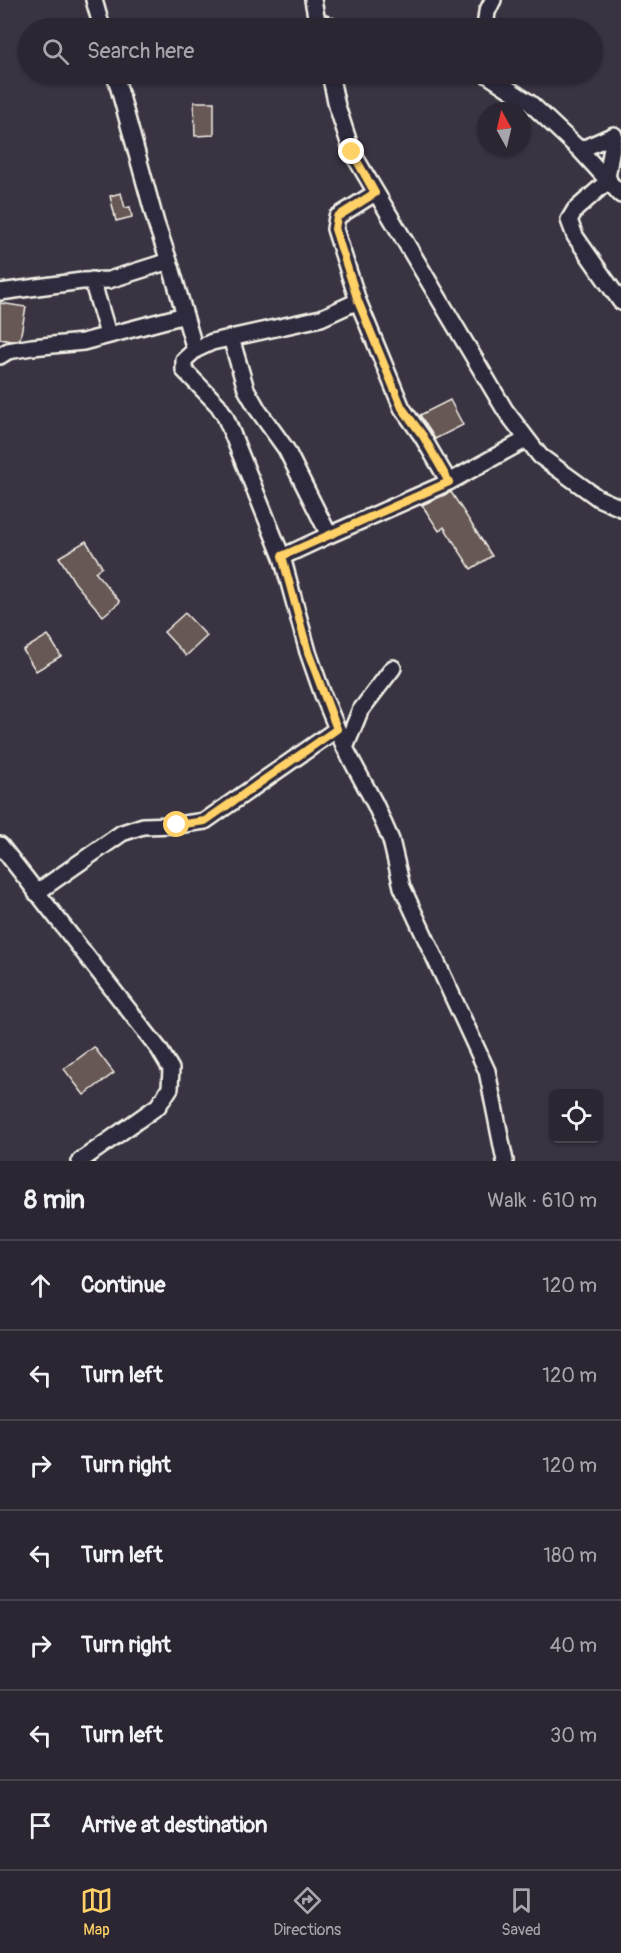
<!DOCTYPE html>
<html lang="en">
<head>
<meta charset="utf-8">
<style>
	:root { --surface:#2c2632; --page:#38323e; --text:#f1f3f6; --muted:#a6a5ac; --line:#48434d; --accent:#ffd166 }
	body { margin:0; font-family:Pangolin,sans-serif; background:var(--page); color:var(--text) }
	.controls { position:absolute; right:18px; bottom:18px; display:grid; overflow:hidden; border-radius:9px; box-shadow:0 2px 4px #0004 }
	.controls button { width:54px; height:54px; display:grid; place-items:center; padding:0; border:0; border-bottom:2px solid var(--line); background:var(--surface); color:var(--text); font:30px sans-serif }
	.compass { position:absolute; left:477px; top:102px; width:54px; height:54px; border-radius:50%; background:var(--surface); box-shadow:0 2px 4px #0004; rotate:352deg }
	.stop { position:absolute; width:18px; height:18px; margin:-14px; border:4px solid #ffd166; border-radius:50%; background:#fff }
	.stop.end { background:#ffd166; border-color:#fff; box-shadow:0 2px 6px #0008 }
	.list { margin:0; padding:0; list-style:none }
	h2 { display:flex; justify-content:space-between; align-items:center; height:78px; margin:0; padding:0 24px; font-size:26px }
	h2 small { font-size:20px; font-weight:400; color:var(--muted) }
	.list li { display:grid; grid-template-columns:39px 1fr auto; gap:18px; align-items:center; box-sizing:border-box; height:90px; padding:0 24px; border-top:2px solid var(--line) }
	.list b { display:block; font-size:22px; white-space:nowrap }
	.list em { font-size:20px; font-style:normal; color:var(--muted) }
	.icon { flex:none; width:33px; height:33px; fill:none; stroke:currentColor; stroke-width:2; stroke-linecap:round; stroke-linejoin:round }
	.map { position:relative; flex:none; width:621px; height:1161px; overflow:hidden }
	.search { position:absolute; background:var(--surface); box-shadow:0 2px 4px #0004; left:18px; right:18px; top:18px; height:66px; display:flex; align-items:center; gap:15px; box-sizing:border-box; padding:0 21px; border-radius:33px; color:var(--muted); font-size:22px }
	.sheet { height:708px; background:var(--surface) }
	nav { display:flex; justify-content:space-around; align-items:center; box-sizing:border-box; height:84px; border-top:2px solid var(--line); background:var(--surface); font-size:16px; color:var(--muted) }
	nav a { display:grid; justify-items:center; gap:3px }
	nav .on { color:var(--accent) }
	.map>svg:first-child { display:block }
	.building { fill:#675855; stroke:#f4f1e8; stroke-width:1.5 }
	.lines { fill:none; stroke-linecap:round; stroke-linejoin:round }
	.minor-casing { stroke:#f4f1e8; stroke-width:20 }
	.minor { stroke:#2f2a3d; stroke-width:15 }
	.route { stroke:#ffd166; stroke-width:8 }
</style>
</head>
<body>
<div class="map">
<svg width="621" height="1161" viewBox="0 0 621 1161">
	<rect width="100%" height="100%" fill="#3a3342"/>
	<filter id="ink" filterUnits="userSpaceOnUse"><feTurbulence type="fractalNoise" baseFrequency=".0167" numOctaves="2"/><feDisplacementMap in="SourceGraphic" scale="12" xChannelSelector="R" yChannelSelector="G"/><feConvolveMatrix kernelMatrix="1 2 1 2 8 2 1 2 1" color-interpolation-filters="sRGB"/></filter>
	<g filter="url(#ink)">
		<path class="building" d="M194,102H214V135L195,136Z
			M121,193L125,208L130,207L132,217L116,221L110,196Z
			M0,303L26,307L20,339L12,341L0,339Z
			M450,400L463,425L435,439L420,415Z
			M451,492L492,556L471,569L444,527L439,531L422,505Z
			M86,541L102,567L95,572L120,602L103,616L75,583L59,557Z
			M185,613L207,636L186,656L164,632Z
			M48,635L61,656L36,671L23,650Z
			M94,1047L114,1073L84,1095L64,1069Z"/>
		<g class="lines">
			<g class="minor-casing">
				<path id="minor" d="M94,0L102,28
					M313,0L317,21L335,28
					M485,28L487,12L493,0
					M115,74L156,223L171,267L195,350L212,342L321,318L358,301
					M330,74L337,106L352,152L505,410L540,456L598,498L621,508
					M486,74L530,103L580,150L621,195
					M580,150L614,135L607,178
					M609,180L575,210L569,220L575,236L621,302
					M375,193L337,217L335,229L358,301L402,408L422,436L449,482L527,439
					M92,280L108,334
					M0,292L82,281L109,280L169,261
					M231,338L246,389L258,410L286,449L329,535L449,482
					M195,350L184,360V370L218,405L225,416L282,557L308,652L323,695L345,748L375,804L391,840L402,887L487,1071L505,1161
					M0,356L8,351L32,347L83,342L185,315
					M282,557L329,535
					M345,748L360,711L393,668
					M0,845L159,1049L171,1069L170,1088L158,1106L80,1161
					M36,893L122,833L143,826L177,825L205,821L337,729"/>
			</g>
			<use href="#minor" class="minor"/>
		</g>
	</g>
	<g class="lines" filter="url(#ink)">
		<path class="route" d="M177,825L205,821L337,729L308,652L282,556L449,482L423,436L402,408L358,301L335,229L337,217L375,193L352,152"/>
	</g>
</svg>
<div class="controls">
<button><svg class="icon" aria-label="locate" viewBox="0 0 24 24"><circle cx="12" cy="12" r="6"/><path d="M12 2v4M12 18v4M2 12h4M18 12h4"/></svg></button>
</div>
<svg class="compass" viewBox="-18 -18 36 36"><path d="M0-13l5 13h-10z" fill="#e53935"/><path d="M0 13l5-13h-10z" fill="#a6a5ac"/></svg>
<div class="stop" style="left:177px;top:825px"></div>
<div class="stop end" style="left:352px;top:152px"></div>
<div class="search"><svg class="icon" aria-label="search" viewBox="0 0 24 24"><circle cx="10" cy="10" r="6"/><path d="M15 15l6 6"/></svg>Search here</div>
</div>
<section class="sheet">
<h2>8 min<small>Walk · 610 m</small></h2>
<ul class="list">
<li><svg class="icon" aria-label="ahead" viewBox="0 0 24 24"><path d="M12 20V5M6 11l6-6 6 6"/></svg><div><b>Continue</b></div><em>120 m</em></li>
<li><svg class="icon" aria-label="left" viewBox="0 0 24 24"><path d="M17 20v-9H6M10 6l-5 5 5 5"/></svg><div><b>Turn left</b></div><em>120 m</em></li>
<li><svg class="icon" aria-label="right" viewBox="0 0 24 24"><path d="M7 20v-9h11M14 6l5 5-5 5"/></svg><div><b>Turn right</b></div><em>120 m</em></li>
<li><svg class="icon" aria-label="left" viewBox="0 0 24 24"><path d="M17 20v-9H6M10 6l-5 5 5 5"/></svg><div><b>Turn left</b></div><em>180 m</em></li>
<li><svg class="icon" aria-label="right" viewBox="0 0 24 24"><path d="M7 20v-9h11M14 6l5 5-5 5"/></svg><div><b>Turn right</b></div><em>40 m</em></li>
<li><svg class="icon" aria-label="left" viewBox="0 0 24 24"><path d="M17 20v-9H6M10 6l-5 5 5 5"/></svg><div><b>Turn left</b></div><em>30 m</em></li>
<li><svg class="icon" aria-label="arrive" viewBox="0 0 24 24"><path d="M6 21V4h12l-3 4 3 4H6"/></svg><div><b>Arrive at destination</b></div></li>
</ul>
</section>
<nav>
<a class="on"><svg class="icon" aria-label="map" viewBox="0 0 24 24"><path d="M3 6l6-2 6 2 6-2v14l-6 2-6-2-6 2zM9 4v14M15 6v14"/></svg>Map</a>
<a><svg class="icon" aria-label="directions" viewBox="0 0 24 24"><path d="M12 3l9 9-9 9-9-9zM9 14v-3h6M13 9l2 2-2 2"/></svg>Directions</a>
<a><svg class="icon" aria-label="saved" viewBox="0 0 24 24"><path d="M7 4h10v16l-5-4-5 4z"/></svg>Saved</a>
</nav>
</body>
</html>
